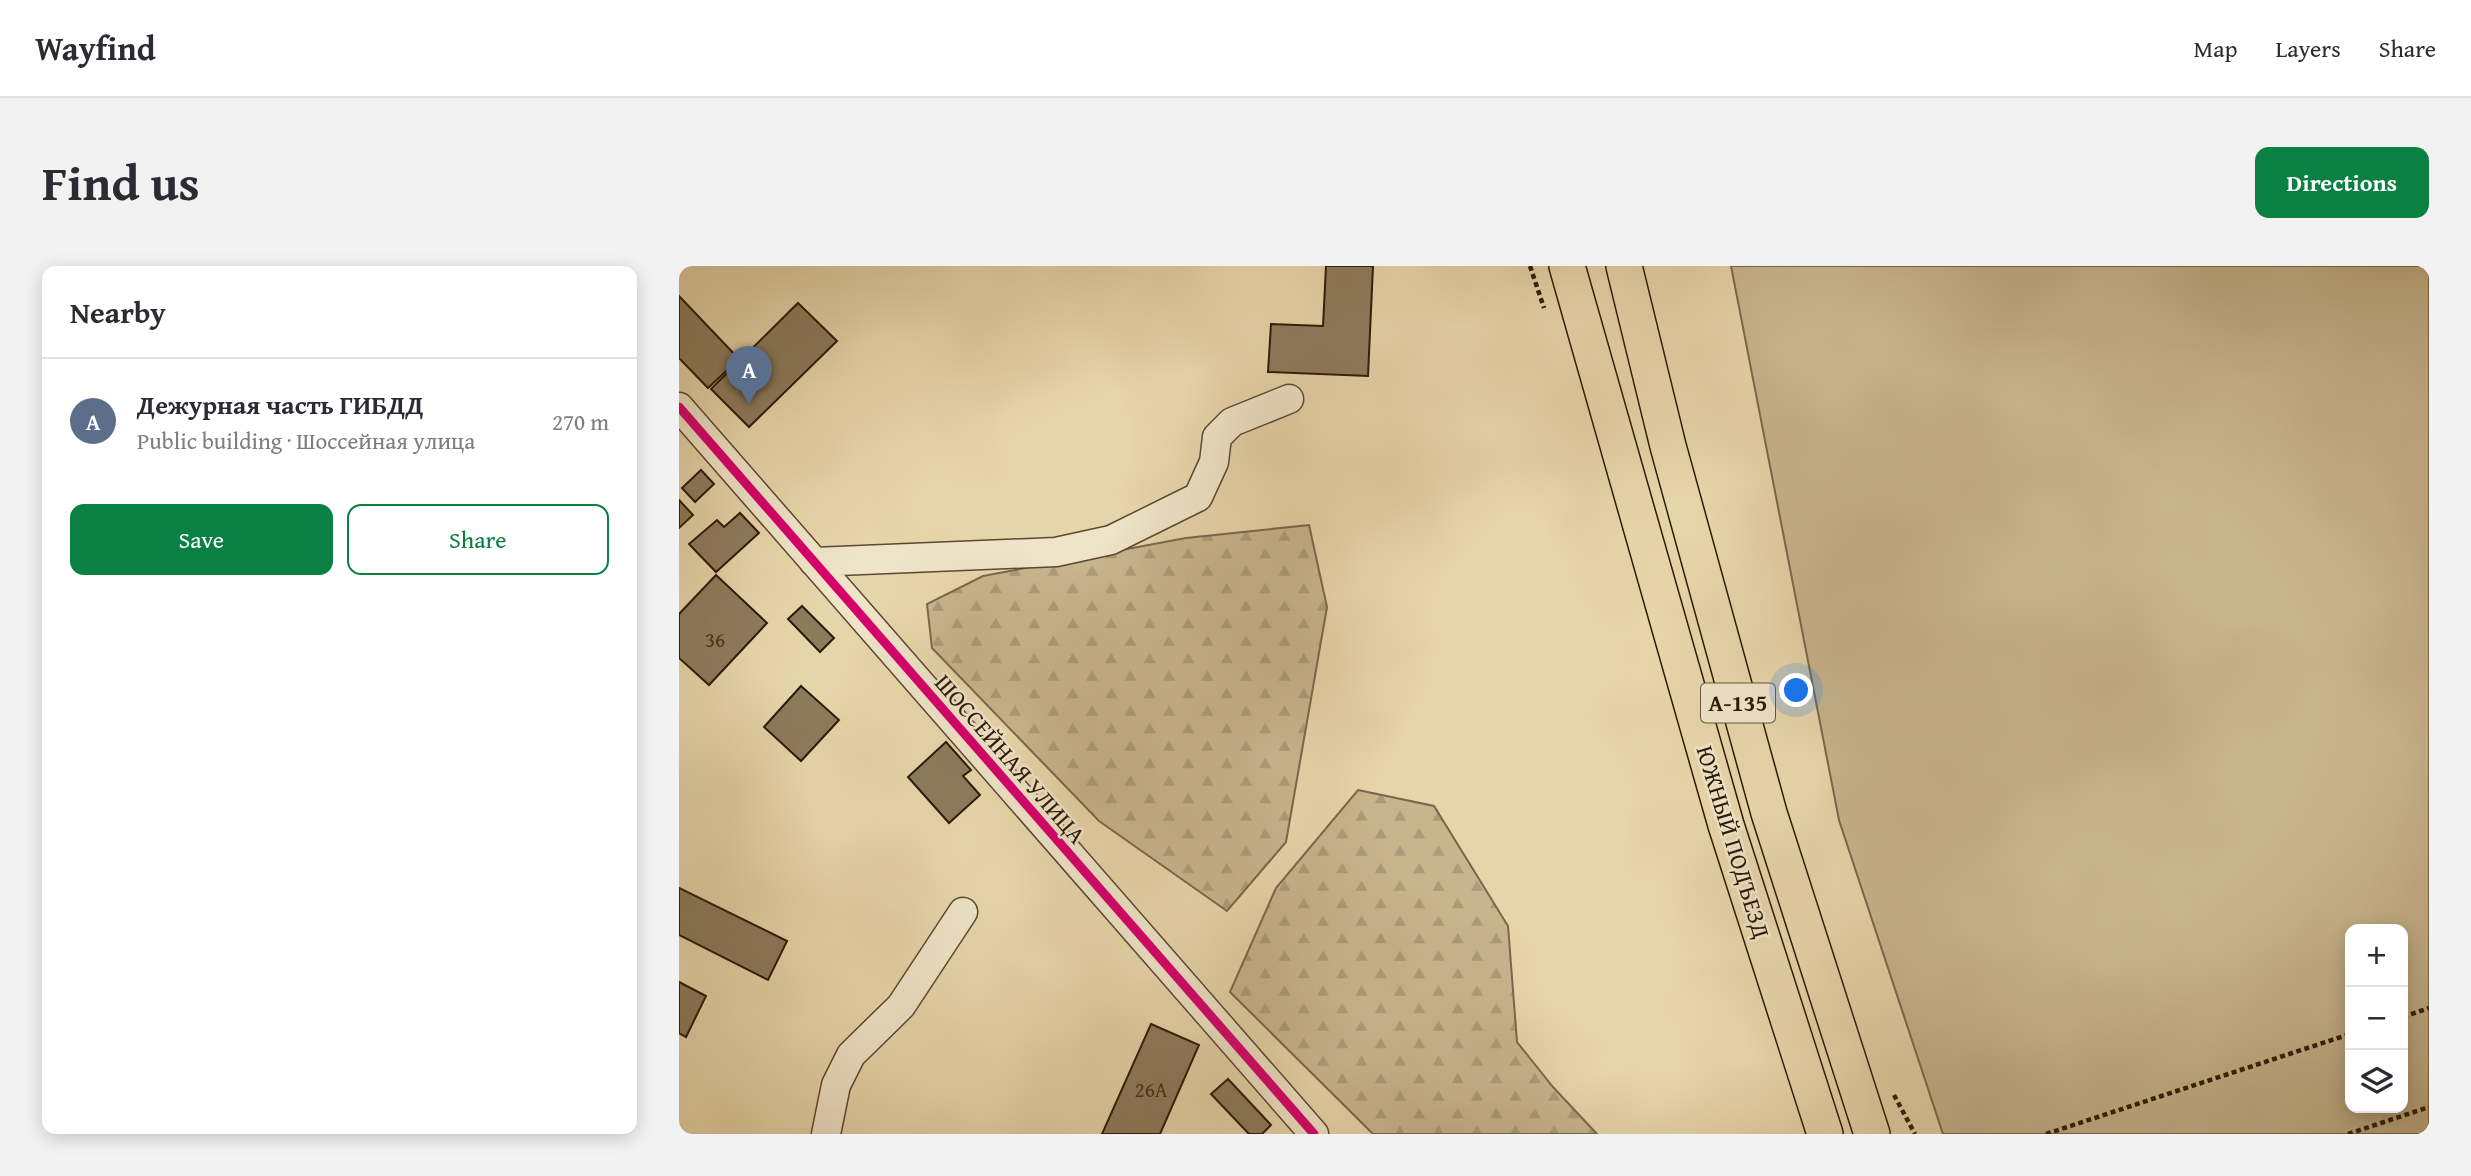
<!DOCTYPE html>
<html lang="en">
<head>
<meta charset="utf-8">
<style>
	:root { --surface:#fff; --page:#f2f2f3; --text:#2b2b33; --muted:#7c7c81; --line:#e1e1e2; --accent:#0b8043 }
	body { margin:0; font-family:"Gentium Book Plus",serif; background:var(--page); color:var(--text) }
	.controls { position:absolute; right:21px; bottom:21px; display:grid; overflow:hidden; border-radius:14px; box-shadow:0 4px 18px #0003 }
	.controls button { width:63px; height:63px; display:grid; place-items:center; padding:0; border:0; border-bottom:2px solid var(--line); background:var(--surface); color:var(--text); font:35px sans-serif }
	.you { position:absolute; left:1118px; top:425px; width:24px; height:24px; margin:-18px; border:5px solid #fff; border-radius:50%; background:#1a73e8; box-shadow:0 0 0 10px #1a73e833 }
	.badge { display:grid; place-items:center; width:46px; height:46px; border-radius:50%; background:var(--accent); color:#fff; font-size:23px; font-weight:700 }
	.pin { position:absolute; translate:-50% -58px; filter:drop-shadow(0 2px 4px #0008) }
	.pin::after { content:''; position:absolute; top:37px; width:24px; height:21px; background:inherit; clip-path:polygon(0 0,100% 0,50% 100%) }
	.list { margin:0; padding:0; list-style:none }
	h2 { display:flex; justify-content:space-between; align-items:center; height:91px; margin:0; padding:0 28px; font-size:30px }
	h2 small { font-size:23px; font-weight:400; color:var(--muted) }
	.list li { display:grid; grid-template-columns:46px 1fr auto; gap:21px; align-items:center; box-sizing:border-box; height:126px; padding:0 28px; border-top:2px solid var(--line) }
	.list b { display:block; font-size:26px; white-space:nowrap }
	.list p { margin:0; font-size:23px; white-space:nowrap; color:var(--muted) }
	.list em { font-size:23px; font-style:normal; color:var(--muted) }
	.actions { display:flex; gap:14px; padding:21px 28px }
	.actions a { flex:1; padding:16px 0; border:2px solid var(--accent); border-radius:14px; text-align:center; font-size:24px; color:var(--accent) }
	.actions .main { background:var(--accent); color:#fff }
	.icon { flex:none; width:38px; height:38px; fill:none; stroke:currentColor; stroke-width:2; stroke-linecap:round; stroke-linejoin:round }
	.map { position:relative; flex:none; width:1750px; height:868px; overflow:hidden; border-radius:14px }
	header { display:flex; align-items:center; gap:42px; box-sizing:border-box; height:98px; padding:0 35px; background:var(--surface); border-bottom:2px solid var(--line) }
	header strong { font-size:33px }
	nav { display:flex; gap:38px; margin-inline-start:auto; font-size:24px }
	.intro { display:flex; align-items:center; justify-content:space-between; box-sizing:border-box; height:168px; padding:0 42px }
	h1 { margin:0; font-size:49px }
	.button { padding:18px 32px; border-radius:14px; background:var(--accent); color:#fff; font-size:24px; font-weight:700 }
	main { display:flex; gap:42px; padding:0 42px }
	aside { flex:1; background:var(--surface); border-radius:14px; box-shadow:0 4px 18px #0003 }
	.map>svg:first-child { display:block }
	.forest { fill:url(#forest-firs); stroke:#7a674a; stroke-width:2 }
	.park { fill:#c7b58e; stroke:#7a674a; stroke-width:2; fill-rule:evenodd }
	.building { fill:#8d7b5c; stroke:#2c1907; stroke-width:2 }
	.lines { fill:none; stroke-linecap:round; stroke-linejoin:round }
	.minor-casing { stroke:#5b4830; stroke-width:31 }
	.major-casing { stroke:#2c1907; stroke-width:38 }
	.path { stroke:#2c1907; stroke-width:4.5; stroke-dasharray:5 3.5; stroke-linecap:butt }
	.minor { stroke:#efe4c8; stroke-width:28 }
	.major { stroke:#e7d5aa; stroke-width:35 }
	.cycleway-casing { stroke:#efe4c8; stroke-width:13 }
	.cycleway { stroke:#d6006c; stroke-width:9 }
	.labels { text-anchor:middle; stroke-width:5; stroke-linejoin:round; paint-order:stroke }
	.number-label { font-size:21px; fill:#44321c }
	.shield { fill:#efe4c8; stroke:#665641; stroke-width:2 }
	.shield-label { font-size:23px; font-weight:bold; fill:#2c1907 }
	.street-label { font-size:24px; fill:#2c1907; stroke:#efe4c8 }
</style>
</head>
<body>
<header>
<strong>Wayfind</strong>
<nav><a>Map</a><a>Layers</a><a>Share</a></nav>
</header>
<div class="intro"><h1>Find us</h1><a class="button">Directions</a></div>
<main>
<aside>
<h2>Nearby<small></small></h2>
<ul class="list">
<li><span class="badge" style="background:#5c6f8a">A</span><div><b>Дежурная часть ГИБДД</b><p>Public building · Шоссейная улица</p></div><em>270 m</em></li>
</ul>
<div class="actions"><a class="main">Save</a><a>Share</a></div>
</aside>
<div class="map">
<svg width="1750" height="868" viewBox="0 0 1750 868">
	<defs>
		<pattern id="forest-firs" width="22" height="20" patternUnits="userSpaceOnUse" patternTransform="scale(1.75)"><rect width="22" height="20" fill="#c7b58e"/><path d="M5 1l3.5 6h-7zM16 11l3.5 6h-7z" fill="#ab9b79"/></pattern>
	</defs>
	<rect width="100%" height="100%" fill="#e7d5aa"/>
	<filter id="stains"><feTurbulence type="fractalNoise" baseFrequency=".00286" numOctaves="4"/><feColorMatrix values="0 0 0 0 .2 0 0 0 0 .09 0 0 0 0 .02 0 0 0 .5 -.17"/></filter>
	<radialGradient id="worn" r=".72"><stop offset=".6" stop-color="#630" stop-opacity="0"/><stop offset="1" stop-color="#630" stop-opacity=".3"/></radialGradient>
	<path class="forest" d="M630,259L648,341L607,576L548,645L420,555L253,382L248,338L304,310L507,272Z
		M679,524L755,540L829,660L838,776L874,821L918,868H694L551,726L597,622Z"/>
	<path class="park" d="M1052,0H1750V868H1264L1160,554ZM1671,663H1724V842H1671Z"/>
	<path class="building" d="M647,0H694L689,110L589,106L592,58L644,60Z
		M0,30L60,93L29,122L0,92Z
		M119,37L158,75L70,161L32,123Z
		M22,204L35,218L16,236L3,222Z
		M0,234L14,249L0,262Z
		M61,247L80,267L37,306L10,278L38,254L45,261Z
		M37,309L88,357L30,419L0,392V348Z
		M123,340L155,372L141,386L109,353Z
		M122,420L160,454L122,495L85,461Z
		M267,476L292,504L284,510L301,529L270,557L229,511Z
		M0,622L108,675L89,714L0,669Z
		M0,716L27,730L7,771L0,767Z
		M472,758L520,779L481,868H423Z
		M549,813L592,859L583,868H570L532,828Z"/>
	<g class="lines">
		<g class="minor-casing">
			<path id="minor" d="M0,141L635,868
				M135,296L377,286L432,274L519,231L535,196L538,171L553,156L610,133
				M147,868L157,819L172,789L222,740L284,646"/>
		</g>
		<g class="major-casing">
			<path id="major" d="M888,0L1047,559L1146,868
				M945,0L989,180L1090,547L1193,868"/>
		</g>
		<path class="path" d="M851,0L865,42
			M1724,751L1750,742
			M1215,829L1236,868
			M1367,868L1671,768
			M1669,868L1750,841"/>
		<use href="#minor" class="minor"/>
		<use href="#major" class="major"/>
		<g class="cycleway-casing">
			<path id="cycleway" d="M0,141L635,868"/>
		</g>
		<use href="#cycleway" class="cycleway"/>
	</g>
	<g class="labels">
		<g class="number-label">
			<text x="36" y="381">36</text>
			<text x="472" y="831">26А</text>
		</g>
		<rect class="shield" x="1022" y="417.5" width="74" height="39" rx="5"/>
		<g class="shield-label">
			<text x="1059" y="445">А-135</text>
		</g>
		<g class="street-label">
			<text transform="translate(331 493) rotate(49)" y="8">ШОССЕЙНАЯ УЛИЦА</text>
			<text transform="translate(1054 576) rotate(73)" y="8">ЮЖНЫЙ ПОДЪЕЗД</text>
		</g>
	</g>
	<rect width="100%" height="100%" filter="url(#stains)"/>
	<rect width="100%" height="100%" fill="url(#worn)"/>
</svg>
<div class="controls">
<button>+</button>
<button>−</button>
<button><svg class="icon" aria-label="layers" viewBox="0 0 24 24"><path d="M12 4l9 5-9 5-9-5zM3 14l9 5 9-5"/></svg></button>
</div>
<div class="you"></div>
<div class="pin badge" style="left:70px;top:138px;background:#5c6f8a">A</div>
</div>
</main>
</body>
</html>
